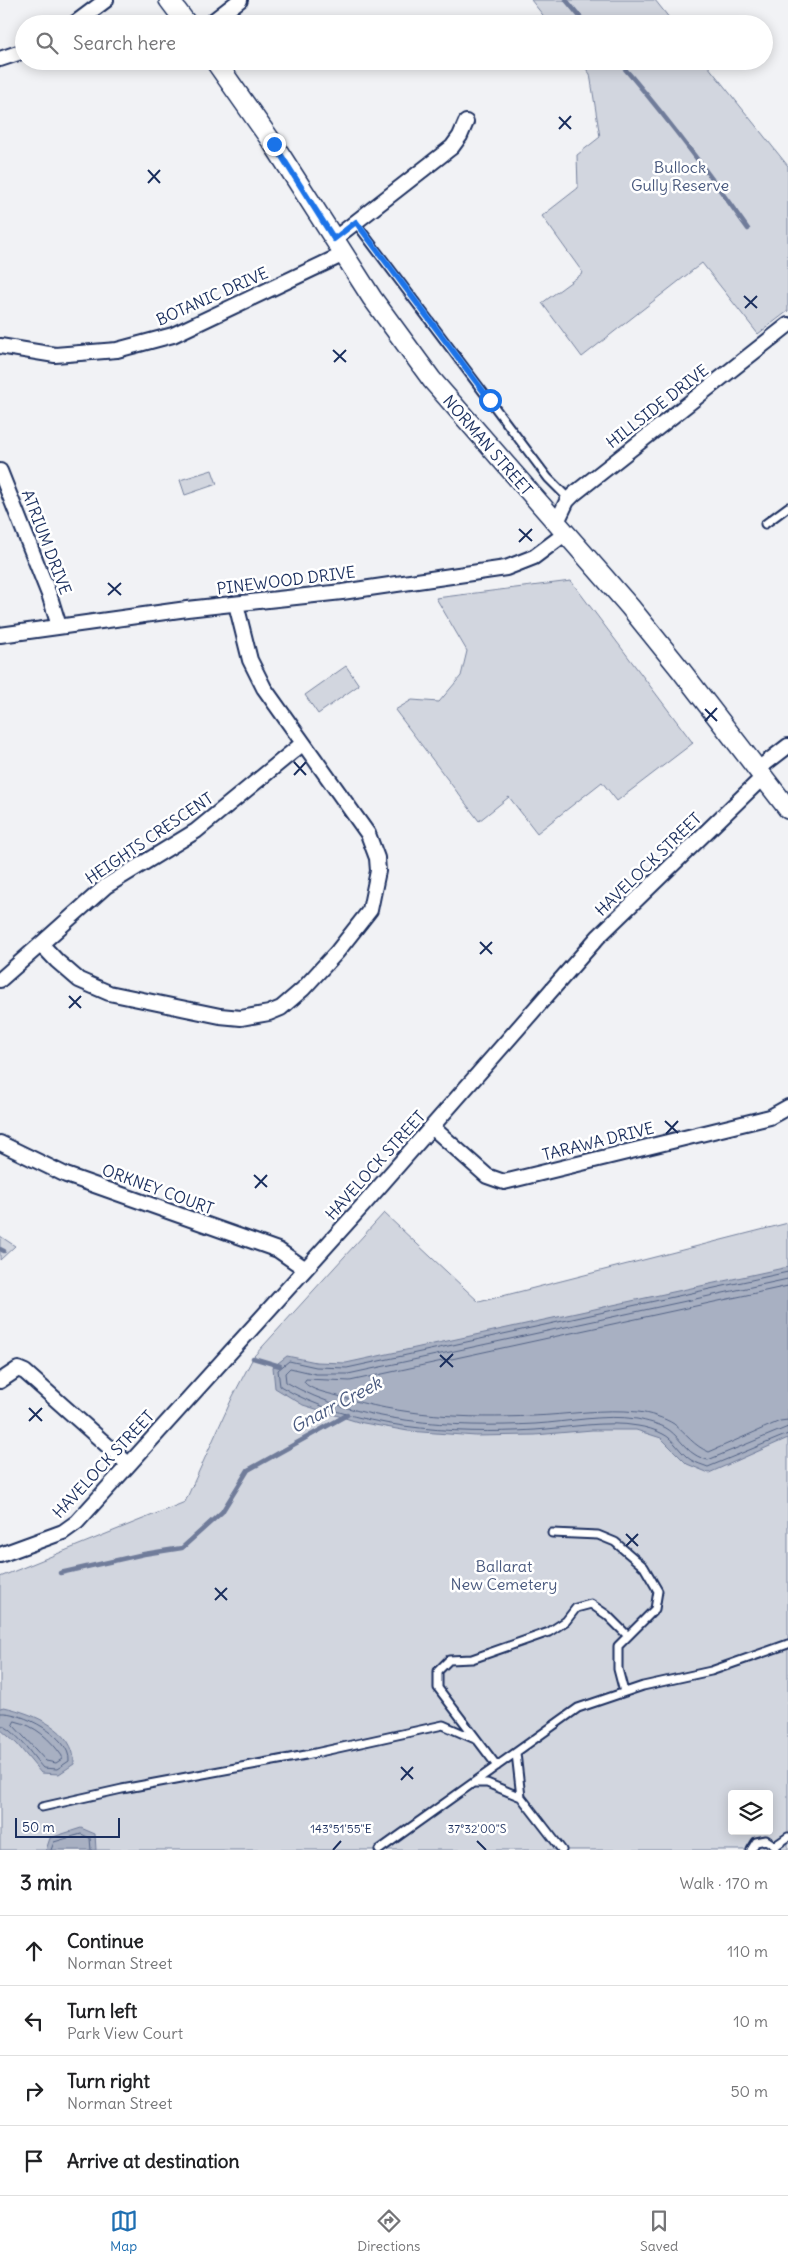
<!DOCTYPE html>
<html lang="en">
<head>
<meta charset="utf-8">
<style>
	:root { --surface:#fff; --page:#f2f2f2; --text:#202124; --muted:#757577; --line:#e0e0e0; --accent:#1f6fb2 }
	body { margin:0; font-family:Delius,sans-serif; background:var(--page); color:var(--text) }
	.controls { position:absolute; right:15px; bottom:15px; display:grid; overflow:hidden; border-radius:5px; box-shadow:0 2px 12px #0003 }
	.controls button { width:45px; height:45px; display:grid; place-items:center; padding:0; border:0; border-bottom:1px solid var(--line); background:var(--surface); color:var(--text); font:25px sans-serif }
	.scale { position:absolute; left:15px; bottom:12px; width:105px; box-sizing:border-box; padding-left:5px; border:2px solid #1b2f5e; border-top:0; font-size:14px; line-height:18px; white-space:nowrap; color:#1b2f5e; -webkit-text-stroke:4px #fff; paint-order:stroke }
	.stop { position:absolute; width:15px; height:15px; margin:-11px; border:4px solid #1a73e8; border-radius:50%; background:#fff }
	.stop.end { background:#1a73e8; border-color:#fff; box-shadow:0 1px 5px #0008 }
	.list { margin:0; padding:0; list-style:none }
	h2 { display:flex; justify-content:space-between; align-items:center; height:65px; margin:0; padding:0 20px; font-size:21px }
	h2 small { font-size:16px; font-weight:400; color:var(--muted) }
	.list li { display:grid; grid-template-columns:32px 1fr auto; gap:15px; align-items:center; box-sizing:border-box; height:70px; padding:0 20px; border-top:1px solid var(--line) }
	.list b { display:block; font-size:19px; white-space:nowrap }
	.list p { margin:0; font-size:16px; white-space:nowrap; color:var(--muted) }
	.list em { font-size:16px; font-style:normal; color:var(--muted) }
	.icon { flex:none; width:28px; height:28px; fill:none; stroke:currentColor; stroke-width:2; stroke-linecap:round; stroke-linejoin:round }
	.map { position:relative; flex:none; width:788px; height:1850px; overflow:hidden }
	.search { position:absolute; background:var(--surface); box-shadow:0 2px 12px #0003; left:15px; right:15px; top:15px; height:55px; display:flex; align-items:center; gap:12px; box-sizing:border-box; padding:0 18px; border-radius:28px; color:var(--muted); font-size:19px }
	.sheet { height:345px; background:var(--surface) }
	nav { display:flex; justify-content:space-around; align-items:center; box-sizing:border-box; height:70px; border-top:1px solid var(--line); background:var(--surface); font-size:14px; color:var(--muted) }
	nav a { display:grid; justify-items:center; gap:2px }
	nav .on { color:var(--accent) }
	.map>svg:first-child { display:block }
	.green { fill:#d2d6df; stroke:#76829e; fill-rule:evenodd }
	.water { fill:#a8b0c2; stroke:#707c9a }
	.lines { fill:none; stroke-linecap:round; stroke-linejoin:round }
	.shore { stroke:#536386; stroke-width:1 }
	.stream { stroke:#707c9a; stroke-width:4.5 }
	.lane-casing { stroke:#1b2f5e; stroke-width:11 }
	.street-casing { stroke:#1b2f5e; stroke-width:18 }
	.secondary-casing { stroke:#1b2f5e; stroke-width:22 }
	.lane { stroke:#fff; stroke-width:7 }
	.street { stroke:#fff; stroke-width:14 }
	.secondary { stroke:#fff; stroke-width:19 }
	.route { stroke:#1a73e8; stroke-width:6 }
	.ticks { fill:none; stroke:#1b2f5e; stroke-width:2 }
	.labels { text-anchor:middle; stroke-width:5; stroke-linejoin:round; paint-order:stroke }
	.park-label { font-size:16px; fill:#49597e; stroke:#fff }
	.street-label { font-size:16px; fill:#1b2f5e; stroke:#fff }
	.water-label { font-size:18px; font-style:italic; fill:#4c5c81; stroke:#fff }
	.ticks-label { font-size:12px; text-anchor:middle; fill:#1b2f5e; stroke:#fff; stroke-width:5; stroke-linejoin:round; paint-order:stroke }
</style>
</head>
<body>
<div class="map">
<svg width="788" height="1850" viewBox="0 0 788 1850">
	<rect width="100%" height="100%" fill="#f1f2f5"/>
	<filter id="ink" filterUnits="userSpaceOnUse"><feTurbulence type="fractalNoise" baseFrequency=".02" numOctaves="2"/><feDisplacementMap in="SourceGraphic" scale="10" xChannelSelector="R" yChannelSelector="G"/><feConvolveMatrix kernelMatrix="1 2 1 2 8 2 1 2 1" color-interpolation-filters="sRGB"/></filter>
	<g filter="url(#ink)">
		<path class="green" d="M531,0H655L674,24H550Z
			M580,61H704L788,166V311L758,334L702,263L582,357L542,303L583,273L542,216L578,188L577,155L600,137L590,74Z
			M212,470L217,484L185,495L180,480Z
			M571,581L693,743L617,801L602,782L537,833L509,797L479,821L395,710L412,700L439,702L461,676L467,651L436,598Z
			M346,666L359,685L318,714L305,695Z
			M384,1213L479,1302L788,1223V1850H0V1577L185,1502L233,1396L254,1356ZM732,1794H769V1831H732Z
			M0,1236L15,1246L0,1260Z"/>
		<path class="water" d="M788,1267V1438L709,1473L687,1464L661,1438L636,1430H592L535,1435L476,1436L408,1431L358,1422L303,1405L275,1388L273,1367L287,1356L316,1362L346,1363Z
			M4,1707C32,1713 76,1730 74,1764L59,1774L41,1773L17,1744L0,1729V1708Z
			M81,1828L95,1834L96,1850H46L50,1838Z"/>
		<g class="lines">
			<path class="shore" d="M788,1272L347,1368L316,1367L289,1361L278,1370L280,1386C351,1429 454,1435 535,1430C566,1428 607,1420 638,1426C645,1427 656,1430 663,1434C674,1439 680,1453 691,1460C696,1463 703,1465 708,1467L788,1434
				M788,1279L348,1374H316L290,1368L285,1373L286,1382C358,1424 454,1428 535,1424C568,1422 604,1414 637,1419C646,1421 659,1424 666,1428C677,1434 684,1448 694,1454C698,1457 704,1459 708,1460L788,1427
				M788,1286L350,1381L306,1379L304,1382C310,1390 327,1393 338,1396C401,1416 467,1419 532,1416C567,1415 603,1408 638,1412C648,1413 665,1418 674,1424C686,1434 694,1446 709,1452L780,1421L788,1420
				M0,1713C21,1711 71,1737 69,1761L57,1769L43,1768C33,1757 14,1727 0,1725
				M15,1721C36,1726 50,1739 62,1756V1759L56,1763L46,1761L13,1725Z
				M51,1850L54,1842L81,1834L90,1838L91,1850"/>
			<path class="stream" d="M566,0L586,24
				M618,61C665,114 707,171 748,229
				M0,1249L4,1251
				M253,1358L280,1366
				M60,1573L144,1554L182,1548L222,1512L248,1470L347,1415"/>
			<g class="lane-casing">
				<path id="lane" d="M355,222L548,478L569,499
					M765,524L788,507
					M552,1533L598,1535L615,1542L644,1567L658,1591L655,1609L618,1646V1669L624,1692
					M516,1753L521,1797L562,1850
					M497,1766L438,1688V1671L449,1660L472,1659L549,1632L566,1621L576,1608L591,1604L607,1615L627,1635
					M474,1783H487L521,1797
					M42,1807L122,1789L306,1755L443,1725L475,1739
					M775,1846L788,1837
					M379,1850L578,1708L643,1686L711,1671L788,1644
					M751,1850L756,1842L766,1840L775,1846L776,1850"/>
			</g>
			<g class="street-casing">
				<path id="street" d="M74,24L106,0
					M209,24L240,0
					M0,59L24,51
					M334,239L452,147L460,136L466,122
					M0,346L55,355L117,350L173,335L344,254
					M0,471L50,597L59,626
					M557,522L567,501L574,494L788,325
					M236,604L250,660L264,688L368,834L377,858L378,871L370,910L337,952L303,989L281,1008L269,1013L241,1018L220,1016L109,993L79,980L57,961L41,944L106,886L196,831L302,744
					M0,635L187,609L342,592L506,568L534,557L566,533
					M758,769L788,746
					M0,980L41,944
					M432,1127L487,1176L504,1182L754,1121L770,1117L788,1107
					M0,1143L66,1175L278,1250L304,1268
					M0,1381L18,1369L25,1372L128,1464
					M0,1555L63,1532L77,1522L366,1202L598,937L764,776"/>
			</g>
			<g class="secondary-casing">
				<path id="secondary" d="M169,0L187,24
					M215,61L274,145L372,298L432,380L630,607L680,669L788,809"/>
			</g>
			<use href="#lane" class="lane"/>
			<use href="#street" class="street"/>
			<use href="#secondary" class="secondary"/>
		</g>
	</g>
	<g class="lines" filter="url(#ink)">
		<path class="route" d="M274,144L334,239L356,222L490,400"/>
	</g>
	<path class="ticks" d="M559,117L571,129M559,129L571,116M148,170L160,183M148,183L160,170M744,296L757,308M745,308L757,296M333,350L346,362M334,362L346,350M519,529L532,541M519,542L532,529M108,583L121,595M108,595L121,583M705,709L717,721M705,721L717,708M294,762L306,775M294,775L306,762M480,942L492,954M480,954L492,942M69,996L81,1008M69,1008L81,996M665,1121L678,1133M666,1134L678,1121M254,1175L267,1187M255,1188L267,1175M440,1355L453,1367M440,1367L453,1354M29,1408L42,1421M29,1421L42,1408M626,1534L638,1546M626,1546L638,1534M215,1588L227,1600M215,1600L227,1588M401,1767L413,1779M401,1780L413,1767M477,1841L486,1850M333,1850L341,1841"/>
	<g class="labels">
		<g class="park-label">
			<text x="680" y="173">Bullock<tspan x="680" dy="18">Gully Reserve</tspan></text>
			<text x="504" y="1572">Ballarat<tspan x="504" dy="18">New Cemetery</tspan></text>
		</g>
		<g class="street-label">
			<text transform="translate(212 296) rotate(-24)" y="6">BOTANIC DRIVE</text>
			<text transform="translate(657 406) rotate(-38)" y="6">HILLSIDE DRIVE</text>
			<text transform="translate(488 445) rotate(49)" y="6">NORMAN STREET</text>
			<text transform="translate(47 542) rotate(69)" y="6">ATRIUM DRIVE</text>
			<text transform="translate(286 580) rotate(-7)" y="6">PINEWOOD DRIVE</text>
			<text transform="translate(149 838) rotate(-34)" y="6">HEIGHTS CRESCENT</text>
			<text transform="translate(648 864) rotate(-44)" y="6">HAVELOCK STREET</text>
			<text transform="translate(598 1141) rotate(-14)" y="6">TARAWA DRIVE</text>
			<text transform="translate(375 1165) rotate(-48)" y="6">HAVELOCK STREET</text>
			<text transform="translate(158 1189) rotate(20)" y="6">ORKNEY COURT</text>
			<text transform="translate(103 1464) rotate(-47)" y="6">HAVELOCK STREET</text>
		</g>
		<g class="water-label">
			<text transform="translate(336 1405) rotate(-28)" y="6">Gnarr Creek</text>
		</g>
	</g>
	<g class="ticks-label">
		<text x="341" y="1833">143°51'55"E</text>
		<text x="477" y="1833">37°32'00"S</text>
	</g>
</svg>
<div class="controls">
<button><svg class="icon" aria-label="layers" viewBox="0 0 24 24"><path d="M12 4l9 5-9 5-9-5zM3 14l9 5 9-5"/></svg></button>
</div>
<div class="scale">50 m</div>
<div class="stop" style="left:490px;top:400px"></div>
<div class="stop end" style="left:274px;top:144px"></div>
<div class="search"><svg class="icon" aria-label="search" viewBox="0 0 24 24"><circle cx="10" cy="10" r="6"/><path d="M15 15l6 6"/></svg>Search here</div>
</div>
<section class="sheet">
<h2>3 min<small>Walk · 170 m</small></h2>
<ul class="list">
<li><svg class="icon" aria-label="ahead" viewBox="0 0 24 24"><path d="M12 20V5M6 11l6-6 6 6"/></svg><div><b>Continue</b><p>Norman Street</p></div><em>110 m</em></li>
<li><svg class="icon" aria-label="left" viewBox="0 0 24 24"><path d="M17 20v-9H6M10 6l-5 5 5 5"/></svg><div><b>Turn left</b><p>Park View Court</p></div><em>10 m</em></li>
<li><svg class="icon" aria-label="right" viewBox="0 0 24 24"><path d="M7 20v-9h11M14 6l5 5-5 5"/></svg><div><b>Turn right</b><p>Norman Street</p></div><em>50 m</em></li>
<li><svg class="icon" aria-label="arrive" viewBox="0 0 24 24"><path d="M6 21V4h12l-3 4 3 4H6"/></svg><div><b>Arrive at destination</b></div></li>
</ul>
</section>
<nav>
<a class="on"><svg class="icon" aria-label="map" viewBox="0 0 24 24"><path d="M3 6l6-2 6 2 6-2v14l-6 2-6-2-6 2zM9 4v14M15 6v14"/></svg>Map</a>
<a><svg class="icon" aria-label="directions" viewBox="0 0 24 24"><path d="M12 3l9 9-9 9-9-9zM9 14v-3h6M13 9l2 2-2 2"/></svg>Directions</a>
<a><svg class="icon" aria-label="saved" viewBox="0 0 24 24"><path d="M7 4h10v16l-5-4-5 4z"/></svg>Saved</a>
</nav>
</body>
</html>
